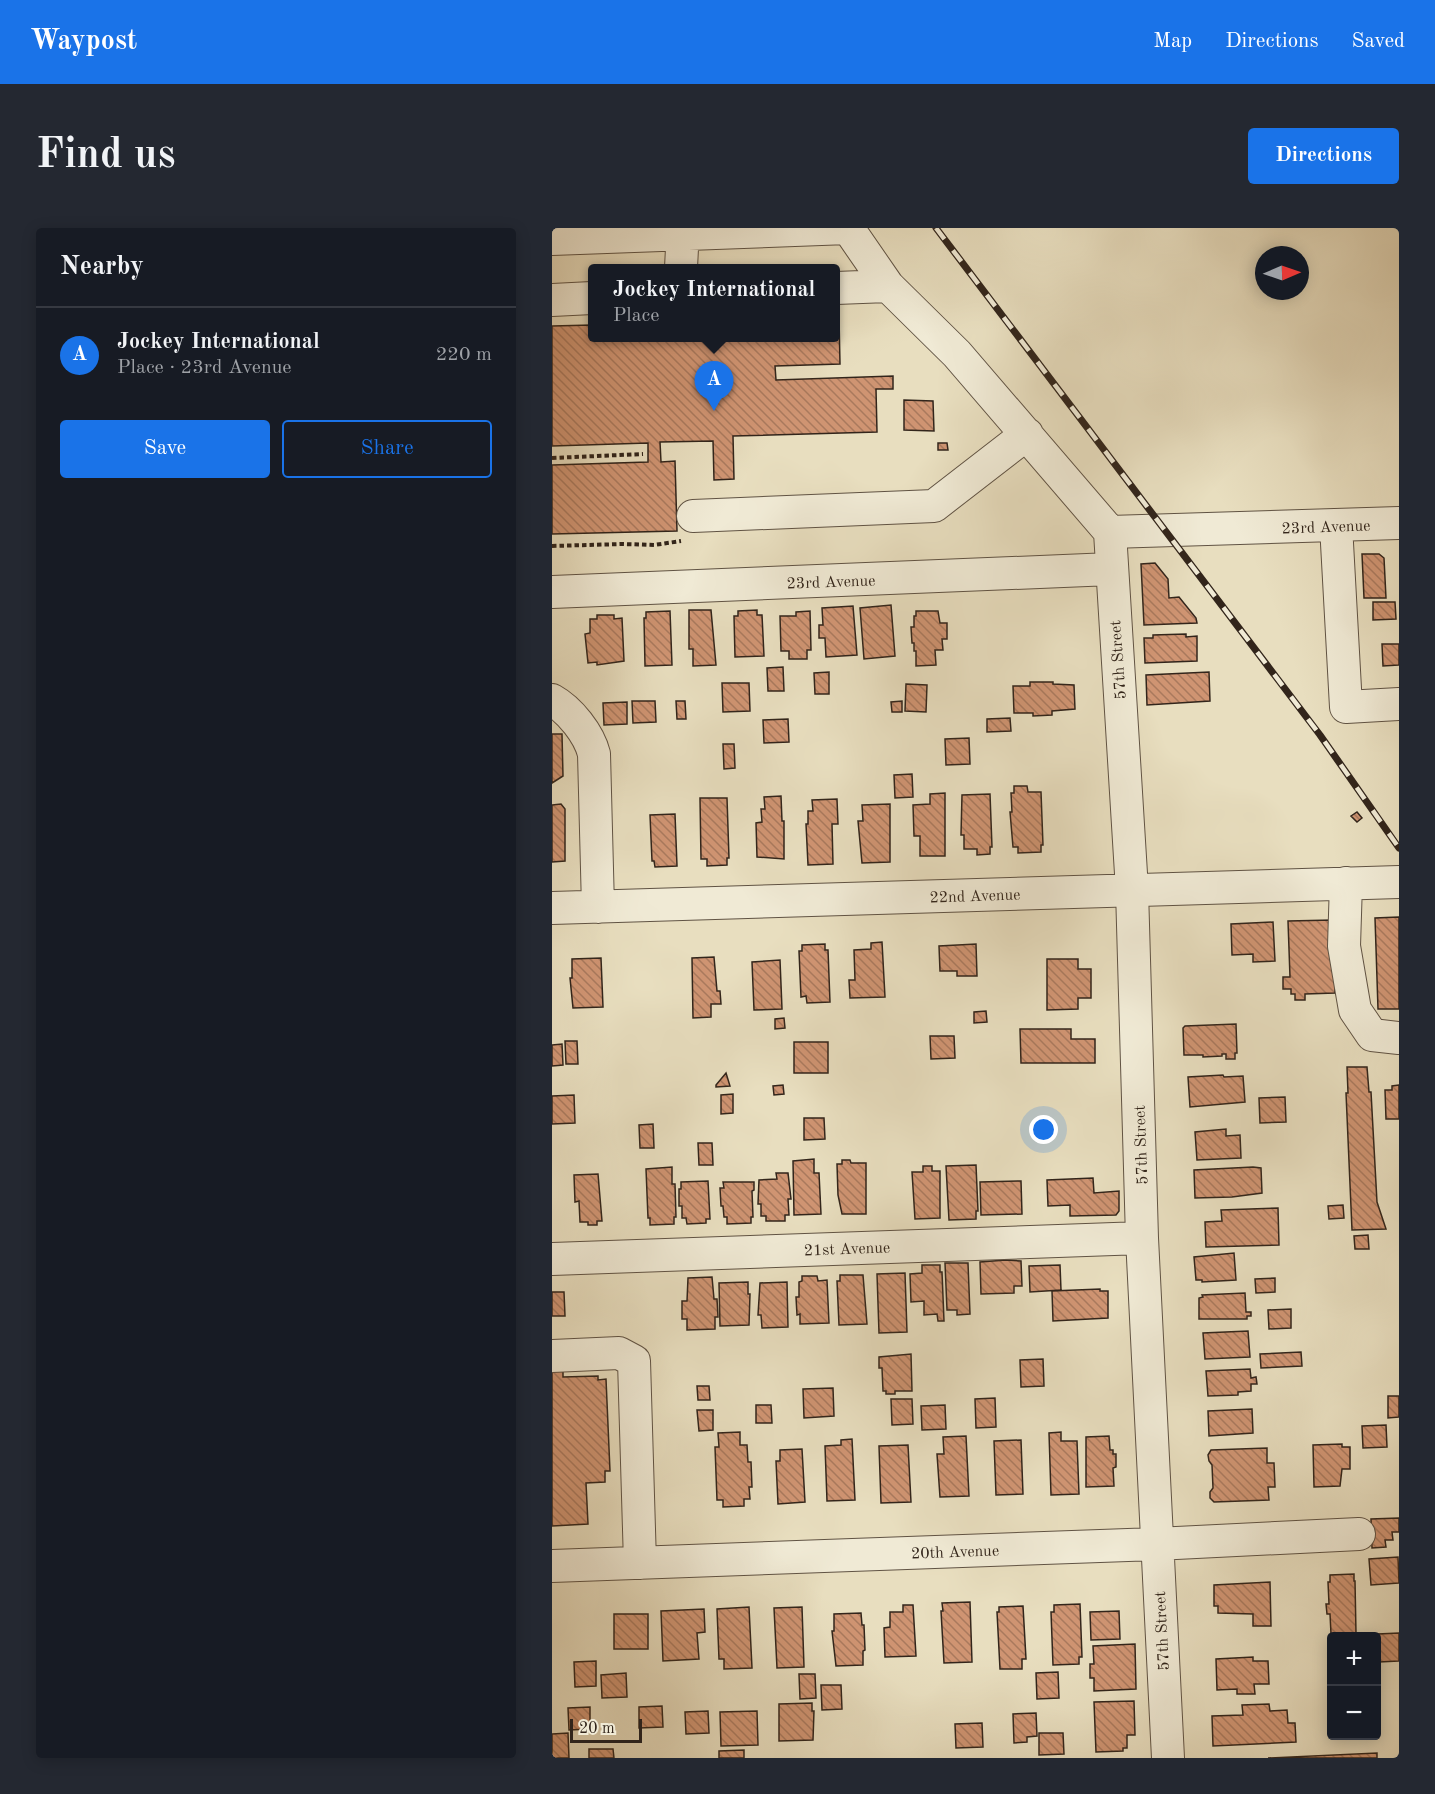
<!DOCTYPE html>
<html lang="en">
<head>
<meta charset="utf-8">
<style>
	:root { --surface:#171b24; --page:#242831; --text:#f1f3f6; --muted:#9ea1a6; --line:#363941; --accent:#1a73e8 }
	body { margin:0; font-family:"Old Standard TT",serif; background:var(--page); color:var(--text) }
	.controls { position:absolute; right:18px; bottom:18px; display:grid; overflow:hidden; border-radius:6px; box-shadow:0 3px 15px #0003 }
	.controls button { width:54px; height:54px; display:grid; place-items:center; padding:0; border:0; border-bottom:2px solid var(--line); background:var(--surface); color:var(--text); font:30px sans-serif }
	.compass { position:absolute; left:703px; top:18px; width:54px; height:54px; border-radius:50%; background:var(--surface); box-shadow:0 3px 15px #0003; rotate:88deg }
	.scale { position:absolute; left:18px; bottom:15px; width:72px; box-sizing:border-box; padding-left:6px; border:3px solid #32251b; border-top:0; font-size:16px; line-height:21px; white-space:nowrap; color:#32251b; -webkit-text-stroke:4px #f0ead5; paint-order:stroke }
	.you { position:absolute; left:492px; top:902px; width:21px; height:21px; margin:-15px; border:4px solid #fff; border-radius:50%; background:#1a73e8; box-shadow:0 0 0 9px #1a73e833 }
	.badge { display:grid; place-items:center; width:39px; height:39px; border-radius:50%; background:var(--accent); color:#fff; font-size:20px; font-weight:700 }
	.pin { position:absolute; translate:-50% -50px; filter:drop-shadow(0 2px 3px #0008) }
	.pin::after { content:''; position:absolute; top:32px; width:21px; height:18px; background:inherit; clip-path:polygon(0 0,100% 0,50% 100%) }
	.popup { position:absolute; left:36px; top:36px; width:252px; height:78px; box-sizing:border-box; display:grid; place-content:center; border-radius:6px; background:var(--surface); filter:drop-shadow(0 2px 4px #0005); font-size:20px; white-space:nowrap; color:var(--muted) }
	.popup b { font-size:22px; color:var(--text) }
	.popup::after { content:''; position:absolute; left:50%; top:100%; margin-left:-12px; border:12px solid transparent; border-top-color:var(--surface) }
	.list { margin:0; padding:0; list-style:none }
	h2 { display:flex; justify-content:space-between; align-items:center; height:78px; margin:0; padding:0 24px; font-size:26px }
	h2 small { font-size:20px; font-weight:400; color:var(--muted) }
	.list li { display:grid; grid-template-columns:39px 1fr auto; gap:18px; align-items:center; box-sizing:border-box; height:96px; padding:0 24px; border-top:2px solid var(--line) }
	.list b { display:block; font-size:22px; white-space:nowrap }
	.list p { margin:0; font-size:20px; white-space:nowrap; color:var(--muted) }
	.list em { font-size:20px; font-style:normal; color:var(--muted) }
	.actions { display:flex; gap:12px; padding:18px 24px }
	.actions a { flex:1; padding:14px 0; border:2px solid var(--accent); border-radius:6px; text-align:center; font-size:21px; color:var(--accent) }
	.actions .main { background:var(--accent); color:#fff }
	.map { position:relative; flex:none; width:847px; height:1530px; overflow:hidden; border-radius:6px }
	header { display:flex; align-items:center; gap:36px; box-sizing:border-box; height:84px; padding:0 30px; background:var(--accent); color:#fff }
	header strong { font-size:28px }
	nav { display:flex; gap:33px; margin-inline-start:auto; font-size:21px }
	.intro { display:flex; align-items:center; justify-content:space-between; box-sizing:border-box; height:144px; padding:0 36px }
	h1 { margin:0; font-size:42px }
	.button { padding:15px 27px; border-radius:6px; background:var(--accent); color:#fff; font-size:21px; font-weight:700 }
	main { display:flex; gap:36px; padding:0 36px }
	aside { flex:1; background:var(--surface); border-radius:6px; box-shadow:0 3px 15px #0003 }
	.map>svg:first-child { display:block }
	.building { fill:url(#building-back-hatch); stroke:#32251b; stroke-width:1.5 }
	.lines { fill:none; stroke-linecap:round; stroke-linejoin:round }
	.minor-casing { stroke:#605344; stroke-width:34 }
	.path { stroke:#32251b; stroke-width:4; stroke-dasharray:4.5 3; stroke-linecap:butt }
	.minor { stroke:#f0ead5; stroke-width:32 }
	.rail-casing { stroke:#32251b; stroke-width:7 }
	.rail { stroke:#f0ead5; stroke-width:4.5; stroke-dasharray:14; stroke-linecap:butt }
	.labels { text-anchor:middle; stroke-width:4.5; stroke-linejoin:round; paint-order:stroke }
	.street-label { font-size:16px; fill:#32251b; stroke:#f0ead5 }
</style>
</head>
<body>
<header>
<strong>Waypost</strong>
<nav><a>Map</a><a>Directions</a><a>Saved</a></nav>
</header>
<div class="intro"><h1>Find us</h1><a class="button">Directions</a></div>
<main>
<aside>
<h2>Nearby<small></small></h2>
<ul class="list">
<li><span class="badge">A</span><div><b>Jockey International</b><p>Place · 23rd Avenue</p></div><em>220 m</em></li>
</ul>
<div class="actions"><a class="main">Save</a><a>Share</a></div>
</aside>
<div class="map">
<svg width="847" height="1530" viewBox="0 0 847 1530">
	<defs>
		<pattern id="building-back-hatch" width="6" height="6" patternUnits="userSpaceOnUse" patternTransform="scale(1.5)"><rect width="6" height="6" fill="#cf9472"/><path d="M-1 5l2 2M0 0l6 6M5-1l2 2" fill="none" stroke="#a9795d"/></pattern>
	</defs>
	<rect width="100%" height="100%" fill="#e8debf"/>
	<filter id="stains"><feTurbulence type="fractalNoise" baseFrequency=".00333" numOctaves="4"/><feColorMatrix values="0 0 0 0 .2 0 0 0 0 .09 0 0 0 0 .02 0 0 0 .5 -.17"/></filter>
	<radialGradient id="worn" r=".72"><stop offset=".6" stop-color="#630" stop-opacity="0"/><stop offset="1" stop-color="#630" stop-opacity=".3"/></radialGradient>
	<path class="building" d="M284,90H287L288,136L223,138L224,152L341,148V161H324L325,204L181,208L182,251L162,252L161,213L108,214L109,234L123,233L125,303L0,306V237L96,234V215L0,218V98L40,97V110H284Z
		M352,172L381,173L382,203L352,202Z
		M386,215H395L396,222H386Z
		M810,326H827L832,330L834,370H812Z
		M603,335L616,351L617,370L627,369L644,390L645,395L592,397L589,336Z
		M821,374H843L844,391L821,392Z
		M339,377L343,428L312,431L308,380Z
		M301,378L305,427L274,429L273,410H267V397H271L270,380Z
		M137,382H159L164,437L141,438V421H137Z
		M205,382V387H210L212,428L183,429L182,388H186V383Z
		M118,383L120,437L93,438L92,390H94V384Z
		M258,383L259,422H255V431H237V423H229L228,388H244V384Z
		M364,383H386L388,395H395V411H390L391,422H383L384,437L364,438V423H362V415H360L359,399H362V388H364Z
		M45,387H62V391L70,390L72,433L45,437V434L36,435L33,406L38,405V391H45Z
		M634,406V409L645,408V433L593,435L592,410H601V407Z
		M830,416H847V437L831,438Z
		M231,439L232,463H216L215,440Z
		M277,444V466H263L262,445Z
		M657,444L658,473L595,477L594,447Z
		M478,454H501V456L522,457L523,481L500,483V487L481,488V485H462L461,458H478Z
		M170,455H197L198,483L171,484Z
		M354,456L375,457L374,484L353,483Z
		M80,473H103L104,494L81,495Z
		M124,473H133L134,491H125Z
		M350,473V484H340L339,474Z
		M75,474V496L52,497L51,475Z
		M458,490L459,503L435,504V491Z
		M236,491L237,514L212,515L211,492Z
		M0,506H10L11,548L0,555Z
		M417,510L418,536L394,537L393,511Z
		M171,516H182L183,540L172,541Z
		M360,546L361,569L343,570L342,547Z
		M462,558H475L476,564H489L491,617H489V624L466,625V619H461L458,584H460L459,565H462Z
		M393,565V628H368V608H362L361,577L378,576V566Z
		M438,566L440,619H438V626L425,627V621H412V607H409L410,567Z
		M229,568L230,593H232V631L205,629L204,595L210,594L209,581H213L212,569Z
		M148,570H175L177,630H175V637L155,638V631H149Z
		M285,571L286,596H280L281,636L256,637L254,596H256V583H261L260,572Z
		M9,576L13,581V633L0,634V577Z
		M338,576V634L310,635L306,593H311L310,577Z
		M805,584L810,590L805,594L799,588Z
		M123,586L125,638L103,639L102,633H100L98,587Z
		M847,689V781H826L823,690Z
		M781,692L783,765L753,766V772H743V766H739V761H731V749H738L736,693Z
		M721,694L723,733L701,734V726L680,727L679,696Z
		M330,714L333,769L298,770L297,752H303L302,722L319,721V715Z
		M273,716V722H276L278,774L255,775L254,768L249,769L247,723H250V717Z
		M424,716L425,748H405V743H388L387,718Z
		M162,729L165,763H168L169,776H159V789L141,790L140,730Z
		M49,730L51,779L21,780L18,750H20V731Z
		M495,731H526V741H539V770H526V781L495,782Z
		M228,732L230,781L202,782L200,734Z
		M434,783L435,794L422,795V784Z
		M232,790L233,800L223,801V791Z
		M684,796L685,825H683V831H674V826H670V828L651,829V827H632L631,800L633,798Z
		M468,801H519V811H543V835H469Z
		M378,808H402L403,830L379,831Z
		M13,813H25L26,836H14Z
		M242,814H276V845H242Z
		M10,816L11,837L0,838V817Z
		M795,839H815L817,864H819L825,974L834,1001L800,1002L794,865H796Z
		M174,845L178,858L164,859V857Z
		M671,847L672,849L691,848L693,874L638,879L636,849Z
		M231,857L232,866L222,867L221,858Z
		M847,857V891H834L833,862H840V858Z
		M181,866V885L169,886V867Z
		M22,867L23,895L0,896V868Z
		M733,869L734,894L708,895L707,870Z
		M252,890H272L273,911L252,912Z
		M101,896L102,920H88L87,897Z
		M674,901V908L688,907L689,930L645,932L643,904Z
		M146,915H160L161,937H147Z
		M262,931V945H267L269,986L242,987L241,933Z
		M290,932H298L299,935H314V986H290L286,967L285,936H290Z
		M424,937L426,983H424V991L397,992L394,938Z
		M371,938H380V943H388V990L363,991L360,944H371Z
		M120,939V956H123L124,989H122V996L98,997V990H96L94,941Z
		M701,939L709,940L710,965L680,969L643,970L642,942Z
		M224,945H236L239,971H236L237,987H233V993H214V988H209V976H206L207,952L225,951Z
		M46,946L50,993H45V997H36V994H28L27,973L23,974L22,947Z
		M541,950L542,965L567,963V983L564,987L518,988V977L496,978L495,952Z
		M156,953L158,991H154V995L135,996L134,990H130V978H127V961H129V954Z
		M469,953L470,986L429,987L428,954Z
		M171,954H202V962L200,963L201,989H199V995L175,996V989H172L171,978H169L168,960H172Z
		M791,977L792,990L777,991L776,978Z
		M726,980L727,1017L654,1019L653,994L670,993L669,982Z
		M816,1007L817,1021H803L802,1008Z
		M682,1025L684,1052L650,1054V1052H644L642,1029Z
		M454,1032L469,1033L470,1058H462V1065L429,1066L428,1034Z
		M393,1035H416L418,1086L405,1087V1082H395Z
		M370,1037H388V1044H390L392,1093H386L385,1086L372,1087V1073L359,1074L358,1046L370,1045Z
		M508,1037L509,1062L478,1064L477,1038Z
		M353,1045L355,1104L327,1105L325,1046Z
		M288,1047H311L315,1096L287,1097L285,1053H288Z
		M250,1048H265L266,1053L275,1052L277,1095L248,1096V1086L245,1087L244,1069H247V1054L250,1053Z
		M160,1049L162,1071H165L166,1089H163V1101L135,1102V1091H130V1073H135L136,1050Z
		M723,1050V1064L704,1065L703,1051Z
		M196,1054V1066H198L197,1097L168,1098L167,1055Z
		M235,1054L236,1099L210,1100L209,1087H206L208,1055Z
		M548,1061V1063H556V1090L501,1093L500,1063Z
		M0,1064H12L13,1088H0Z
		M693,1065L694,1084H699V1088H695V1091H647V1070L651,1069L650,1067Z
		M739,1081V1100L717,1101L716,1082Z
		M696,1103L698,1129L653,1131L651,1105Z
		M749,1124L750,1138L709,1140L708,1126Z
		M359,1126L360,1163H343V1166H334V1163H331L330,1140H327V1129Z
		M491,1131L492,1158L469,1159L468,1132Z
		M698,1141L699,1150L704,1149L705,1156H699V1163L686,1164V1167L656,1168L654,1143Z
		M0,1143H11V1149L46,1148V1152L54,1151L58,1243H53V1254L34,1255L36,1296L0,1298Z
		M145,1158H157L158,1172H146Z
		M281,1160L282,1188L252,1190L251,1161Z
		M836,1168H847V1189L836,1190Z
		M443,1170L444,1199L424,1200L423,1171Z
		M339,1171H360L361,1196L340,1197Z
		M204,1177H219L220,1195H204Z
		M393,1177L394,1201L370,1202L369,1178Z
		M700,1181L701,1205L657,1208L656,1183Z
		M145,1182H161V1202L147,1203Z
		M834,1197L835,1219L811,1220L810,1198Z
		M188,1204V1217H195L196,1234H199L200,1259H197L198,1271H192V1278L171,1279V1272H165L163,1219H167L166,1205Z
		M509,1204V1213H525L527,1266L499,1267L497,1205Z
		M414,1208L417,1268L388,1269L385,1226H392L391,1209Z
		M557,1208L558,1222H561V1226H564V1239L561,1240L562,1258L534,1259V1209Z
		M300,1211L303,1272L275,1273L273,1218L289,1217V1212Z
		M469,1212L471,1266L444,1267L442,1213Z
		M790,1216V1219H798V1241H790L788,1258L762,1259L761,1217Z
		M356,1217L359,1274L329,1275L327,1218Z
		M715,1220V1235H722L723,1259H716L717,1272L662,1274L658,1270V1264L661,1260L660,1237L657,1233L656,1227L659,1222Z
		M250,1221L253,1274L226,1276L224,1233H228V1222Z
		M847,1290V1304H840L841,1312H833L834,1319L820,1320L819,1291Z
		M846,1329L847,1355L819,1357L817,1331Z
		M802,1346V1353H803L804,1405L779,1406L778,1386H775L774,1376H777L776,1354H778V1347Z
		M718,1354L719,1398H701V1386L666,1385V1378H662V1357Z
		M418,1374L420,1434L392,1435L389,1383H391L390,1375Z
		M528,1376L530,1429H527V1436L501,1437L499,1384H502V1377Z
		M351,1377H361L364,1428L333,1429L332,1400L338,1399V1384H351Z
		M471,1378L474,1431H470V1441H448L445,1384H447V1379Z
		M197,1379L200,1440L172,1441V1431H167L165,1381Z
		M250,1379L252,1439L225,1440L222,1380Z
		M152,1381L153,1404L145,1405L147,1431L111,1433L109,1383Z
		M567,1383L568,1411L539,1412L538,1384Z
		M309,1385L310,1397H312L313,1422L311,1423V1437L284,1438L280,1403H282V1386Z
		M62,1386H96V1421H62Z
		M847,1405V1433L827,1434L826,1406Z
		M583,1416L584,1461L542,1463V1450H538V1436H542L541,1418Z
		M701,1429V1433H716L717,1456H702L703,1466H685V1461L665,1462L664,1431Z
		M44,1433V1458L23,1459L22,1434Z
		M506,1444L507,1470L485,1471L484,1445Z
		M74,1445L75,1469L50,1470L49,1447Z
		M247,1446H263L264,1470L248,1471Z
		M269,1457H289L290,1481L270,1482Z
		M582,1473L583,1507H575V1520H571V1523L544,1524L542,1474Z
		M260,1475V1483H262L261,1512L227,1513V1476Z
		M717,1476L718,1483L735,1482L736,1495H743L744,1514L661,1518L660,1488L691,1487L690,1477Z
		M110,1478L111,1499L87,1500V1479Z
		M38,1479V1501L17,1502L16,1480Z
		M156,1483L157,1505L134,1506L133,1484Z
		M205,1483L206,1517L169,1518L168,1484Z
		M484,1485L485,1508L475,1509V1514L462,1515L461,1486Z
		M430,1495L431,1519L404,1520L403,1496Z
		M16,1505L17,1530H0V1506Z
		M487,1505H511L512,1526L487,1527Z
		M37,1521H61L62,1530H37Z
		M192,1522V1530H167V1523Z
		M825,1525V1530H716Z"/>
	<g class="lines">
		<g class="minor-casing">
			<path id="minor" d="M296,0L336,58L405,126L558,304
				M0,11L296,0
				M129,40L131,0
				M284,60L336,58
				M0,72L40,70
				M141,288L382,278L475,206
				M784,297L794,479L847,476
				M558,304L580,662L590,1010L616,1530
				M558,304L847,295
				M0,364L559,341
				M0,472C18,482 37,506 42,526L46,679
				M794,655L792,718L803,782L820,807L847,810
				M0,680L847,654
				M0,1031L590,1010
				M0,1128L67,1125L82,1133L88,1335
				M0,1338L604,1316L807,1306"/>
		</g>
		<path class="path" d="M0,230L91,226
			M0,318L71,316L102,317L129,313"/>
		<use href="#minor" class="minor"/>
		<g class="rail-casing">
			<path id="rail" d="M384,0L768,507L847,620"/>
		</g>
		<use href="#rail" class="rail"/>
	</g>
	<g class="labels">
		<g class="street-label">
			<text transform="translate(774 298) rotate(-2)" y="6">23rd Avenue</text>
			<text transform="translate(279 353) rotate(-2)" y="6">23rd Avenue</text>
			<text transform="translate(565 432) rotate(-94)" y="6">57th Street</text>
			<text transform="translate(423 667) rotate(-2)" y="6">22nd Avenue</text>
			<text transform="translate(588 917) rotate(-92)" y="6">57th Street</text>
			<text transform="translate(295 1020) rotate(-2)" y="6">21st Avenue</text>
			<text transform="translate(403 1323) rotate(-2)" y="6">20th Avenue</text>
			<text transform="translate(609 1403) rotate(-93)" y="6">57th Street</text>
		</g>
	</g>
	<rect width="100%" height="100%" filter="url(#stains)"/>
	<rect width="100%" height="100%" fill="url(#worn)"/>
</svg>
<div class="controls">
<button>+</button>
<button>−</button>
</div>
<svg class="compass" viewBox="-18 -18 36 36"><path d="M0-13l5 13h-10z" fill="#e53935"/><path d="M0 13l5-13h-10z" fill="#9ea1a6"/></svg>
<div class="scale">20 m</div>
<div class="you"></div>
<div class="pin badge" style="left:162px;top:183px">A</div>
<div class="popup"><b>Jockey International</b>Place</div>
</div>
</main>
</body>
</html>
